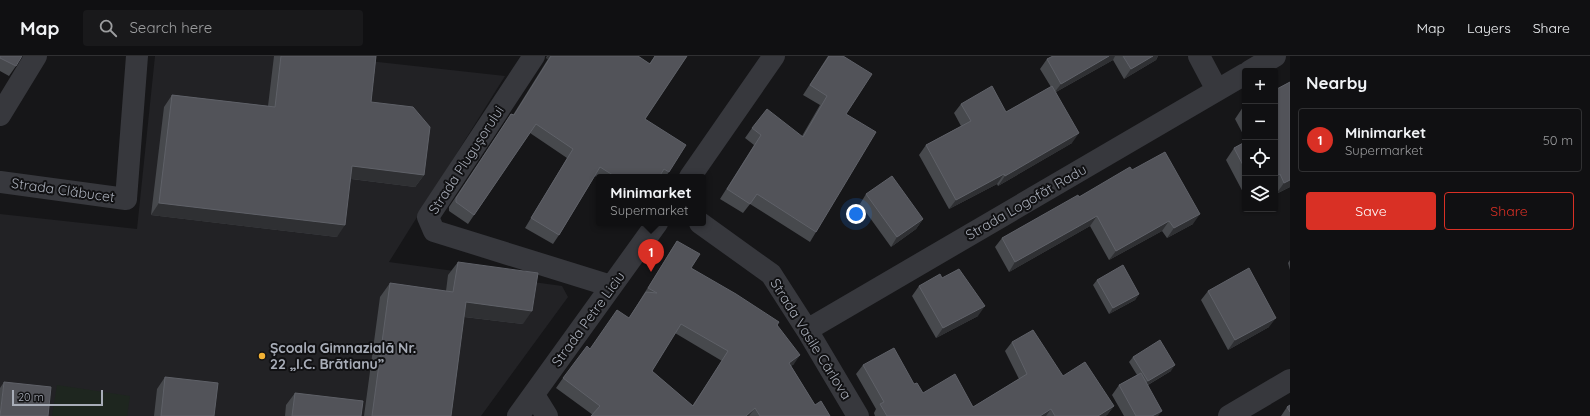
<!DOCTYPE html>
<html lang="en">
<head>
<meta charset="utf-8">
<style>
	:root { --surface:#101012; --page:#19191b; --text:#f1f3f6; --muted:#9c9d9f; --line:#303032; --accent:#d93025 }
	body { margin:0; font-family:Quicksand,sans-serif; background:var(--page); color:var(--text) }
	.controls { position:absolute; right:12px; top:12px; display:grid; overflow:hidden; border-radius:4px; box-shadow:0 1px 3px #0004 }
	.controls button { width:36px; height:36px; display:grid; place-items:center; padding:0; border:0; border-bottom:1px solid var(--line); background:var(--surface); color:var(--text); font:20px sans-serif }
	.scale { position:absolute; left:12px; bottom:10px; width:91px; box-sizing:border-box; padding-left:4px; border:2px solid #a8adb8; border-top:0; font-size:11px; line-height:14px; white-space:nowrap; color:#a8adb8; -webkit-text-stroke:3px #111113; paint-order:stroke }
	.you { position:absolute; left:856px; top:158px; width:14px; height:14px; margin:-10px; border:3px solid #fff; border-radius:50%; background:#1a73e8; box-shadow:0 0 0 6px #1a73e833 }
	.badge { display:grid; place-items:center; width:26px; height:26px; border-radius:50%; background:var(--accent); color:#fff; font-size:13px; font-weight:700 }
	.pin { position:absolute; translate:-50% -33px; filter:drop-shadow(0 1px 2px #0008) }
	.pin::after { content:''; position:absolute; top:21px; width:14px; height:12px; background:inherit; clip-path:polygon(0 0,100% 0,50% 100%) }
	.popup { position:absolute; left:596px; top:118px; width:110px; height:52px; box-sizing:border-box; display:grid; place-content:center; border-radius:4px; background:var(--surface); filter:drop-shadow(0 1px 3px #0005); font-size:13px; white-space:nowrap; color:var(--muted) }
	.popup b { font-size:15px; color:var(--text) }
	.popup::after { content:''; position:absolute; left:50%; top:100%; margin-left:-8px; border:8px solid transparent; border-top-color:var(--surface) }
	.list { margin:0; padding:0; list-style:none }
	h2 { display:flex; justify-content:space-between; align-items:center; height:52px; margin:0; padding:0 16px; font-size:17px }
	h2 small { font-size:13px; font-weight:400; color:var(--muted) }
	.list li { display:grid; grid-template-columns:26px 1fr auto; gap:12px; align-items:center; box-sizing:border-box; height:64px; margin:0 8px 8px; padding:0 8px; border:1px solid var(--line); border-radius:4px }
	.list b { display:block; font-size:15px; white-space:nowrap }
	.list p { margin:0; font-size:13px; white-space:nowrap; color:var(--muted) }
	.list em { font-size:13px; font-style:normal; color:var(--muted) }
	.actions { display:flex; gap:8px; padding:12px 16px }
	.actions a { flex:1; padding:9px 0; border:1px solid var(--accent); border-radius:4px; text-align:center; font-size:14px; color:var(--accent) }
	.actions .main { background:var(--accent); color:#fff }
	.icon { flex:none; width:22px; height:22px; fill:none; stroke:currentColor; stroke-width:2; stroke-linecap:round; stroke-linejoin:round }
	.map { position:relative; flex:none; width:1290px; height:360px; overflow:hidden }
	header { display:flex; align-items:center; gap:24px; box-sizing:border-box; height:56px; padding:0 20px; background:var(--surface); border-bottom:1px solid var(--line) }
	header strong { font-size:19px }
	nav { display:flex; gap:22px; margin-inline-start:auto; font-size:14px }
	.search { width:280px; height:36px; background:var(--page); display:flex; align-items:center; gap:10px; box-sizing:border-box; padding:0 14px; border-radius:4px; color:var(--muted); font-size:15px }
	main { display:flex }
	aside { flex:1; background:var(--surface) }
	.map>svg:first-child { display:block }
	.built { fill:#222225 }
	.green { fill:#1e261f }
	.lines { fill:none; stroke-linecap:round; stroke-linejoin:round }
	.street { stroke:#37383d; stroke-width:22 }
	.wall { fill:#47494d; fill-rule:evenodd }
	.shaded-wall { fill:#2f3033 }
	.building { fill:#525359; stroke:#5f6168; fill-rule:evenodd }
	.poi-dot { fill:#f2b134; stroke:#111113; stroke-width:1.5 }
	.labels { text-anchor:middle; stroke-width:4; stroke-linejoin:round; paint-order:stroke }
	.street-label { font-size:14px; fill:#a8adb8; stroke:#111113 }
	.poi-label { font-size:14px; font-weight:bold; fill:#a8adb8; stroke:#111113; text-anchor:start }
</style>
</head>
<body>
<header>
<strong>Map</strong>
<div class="search"><svg class="icon" aria-label="search" viewBox="0 0 24 24"><circle cx="10" cy="10" r="6"/><path d="M15 15l6 6"/></svg>Search here</div>
<nav><a>Map</a><a>Layers</a><a>Share</a></nav>
</header>
<main>
<div class="map">
<svg width="1290" height="360" viewBox="0 0 1290 360">
	<rect width="100%" height="100%" fill="#161618"/>
	<path class="built" d="M155,0H369V5L505,20L389,206L562,230L568,241L481,360H0V158L137,173Z"/>
	<path class="green" d="M57,329L130,340L127,360H52Z"/>
	<g class="lines">
		<path class="street" d="M534,0L428,161L434,175L611,230
			M1199,0L1217,34
			M1250,15L1275,0
			M0,59L36,0
			M690,121L774,0
			M0,126L126,143L137,0
			M700,167L771,218L807,274L858,360
			M807,274L1245,18
			M534,339L547,360
			M518,360L657,167
			M1229,360L1290,324"/>
	</g>
	<path class="wall" d="M0,0L16,10L9,20L0,15Z
		M274,0H376L371,46L424,119L415,131L351,123L337,181L151,159L164,51L172,39L268,50Z
		M547,0H638L649,8L655,0H687L645,63L669,116L665,121H599V123L595,120L559,179L553,188L525,172L567,102L530,77L468,168L449,155V151L511,58L513,59L548,3L546,2Z
		M828,0H843L846,58L816,176L810,186L750,148L743,157L720,143L754,89L745,82L752,72L802,80L820,49L803,39Z
		M1053,0H1158L1156,4L1124,23L1113,4L1056,36L1072,87L998,130L997,128L949,153L919,99L926,89L961,70L954,57L961,48L1006,56L1051,31L1040,13L1047,3Z
		M1290,26V131L1276,138L1275,136V34Z
		M1245,50V82L1235,63L1243,51Z
		M1245,86V140L1226,104L1234,92Z
		M1132,114L1193,168L1167,182L1162,175L1109,204L1090,170L1009,216L995,191L1002,182L1079,141Z
		M866,138L923,163L916,173L891,191L860,148Z
		M677,185L691,212L777,269L794,308L791,310L815,349L830,360H591L593,359L556,332L563,322L590,293L629,262L671,194ZM675,277L722,305L692,350L652,315Z
		M1290,204V214L1288,207Z
		M458,206L523,268L464,261L451,360H364L380,241L390,227L446,235L448,219Z
		M1097,224L1139,238L1135,244L1109,258L1093,229Z
		M919,230L978,260L936,282L912,240Z
		M1208,235L1269,271L1228,294L1201,244Z
		M1012,286L1063,320L1114,350L1107,359L1105,360H875L874,357L876,353L856,318L863,309L914,328L923,337L973,351L1019,323L1005,295Z
		M1133,301L1171,315L1148,329L1158,360H1124L1112,339L1119,329L1137,319L1129,306Z
		M165,321L214,360H154L157,333Z
		M4,326L0,360V332Z
		M295,337L361,360H285L286,349Z
		M1290,349V360H1281L1287,351Z"/>
	<path class="shaded-wall" d="M548,0H550L548,3L546,2Z
		M1109,0H1115L1113,4L1054,37L1061,28Z
		M1153,0H1158L1156,4L1124,23L1131,13Z
		M1079,77L1072,87L998,130L1005,120Z
		M352,110L424,119L415,131L344,122Z
		M1004,118L997,128L949,153L956,144Z
		M1280,118L1275,125V121Z
		M1290,124V131L1276,138L1284,127Z
		M159,147L345,169L337,181L151,159Z
		M1200,158L1193,168L1167,182L1174,172Z
		M1097,160L1090,170L1009,216L1015,206Z
		M923,163L916,173L891,191L897,181Z
		M1169,165L1162,175L1109,204L1116,195Z
		M1139,238L1135,244L1109,258L1113,252Z
		M466,246L532,255L523,268L457,260Z
		M985,250L978,260L936,282L943,272Z
		M1276,262L1269,271L1228,294L1235,284Z
		M800,299L794,308L782,316L789,307Z
		M1175,309L1171,315L1144,331L1148,325Z
		M1114,350L1107,359L1105,360H1098Z
		M755,352L749,360H746Z
		M1051,353L1046,360H1040Z
		M1162,355L1158,360H1152Z"/>
	<path class="building" d="M0,0H22L16,10L0,2Z
		M281,0H376L371,46L413,51L430,71L424,119L352,110L345,169L159,147L172,39L275,51Z
		M551,0H638L650,8L655,0H687L645,63L686,89L669,116L664,113L659,121H616L600,111L559,179L531,162L573,93L536,68L474,159L456,146V142L511,58L514,59Z
		M829,0H843L872,18L846,58L876,76L816,176L757,138L750,148L727,133L761,79L752,72L767,53L803,81L827,40L810,29Z
		M1053,0H1109L1061,28L1047,3Z
		M1123,0H1153L1131,13Z
		M1290,26V124L1284,127L1280,118L1275,121V34Z
		M992,30L1006,56L1052,30L1079,77L1005,120L1004,118L956,144L926,89L971,65L961,48Z
		M1245,86V113L1234,92Z
		M1165,96L1200,158L1174,172L1169,165L1116,195L1097,160L1015,206L1002,182L1078,139L1079,141L1130,111L1132,114Z
		M892,120L923,163L897,181L866,138Z
		M677,185L700,198L691,212L736,238L779,266L777,269L800,299L789,307L815,349L821,345L830,360H760L755,352L746,360H591L600,350L563,322L587,290L590,293L617,254L629,262L646,236L657,237L648,232ZM681,268L728,295L693,350L652,315Z
		M458,206L538,217L532,255L466,246L451,360H372L390,227L453,236Z
		M1123,209L1139,238L1113,252L1097,224Z
		M1249,212L1276,262L1235,284L1208,235Z
		M959,213L985,250L943,272L919,230L940,218L942,222Z
		M1033,274L1063,320L1085,306L1114,350L1098,360H1055L1051,353L1040,360H887L880,348L884,346L863,309L894,292L914,328L917,327L923,337L955,318L973,351L1027,318L1012,286Z
		M1160,284L1175,309L1148,325L1133,301Z
		M1141,317L1162,355L1152,360H1136L1119,329Z
		M165,321L218,327L214,360H161Z
		M4,326L51,331L48,360H0Z
		M295,337L363,345L361,360H292Z
		M1290,349V356L1287,351Z"/>
	<circle class="poi-dot" cx="262" cy="300" r="4"/>
	<g class="labels">
		<g class="street-label">
			<text transform="translate(466 104) rotate(-57)" y="5">Strada Plugușorului</text>
			<text transform="translate(63 134) rotate(8)" y="5">Strada Clăbucet</text>
			<text transform="translate(1026 146) rotate(-30)" y="5">Strada Logofăt Radu</text>
			<text transform="translate(588 263) rotate(-54)" y="5">Strada Petre Liciu</text>
			<text transform="translate(811 283) rotate(58)" y="5">Strada Vasile Cârlova</text>
		</g>
		<g class="poi-label">
			<text x="270" y="297">Școala Gimnazială Nr.<tspan x="270" dy="16">22 „I.C. Brătianu”</tspan></text>
		</g>
	</g>
</svg>
<div class="controls">
<button>+</button>
<button>−</button>
<button><svg class="icon" aria-label="locate" viewBox="0 0 24 24"><circle cx="12" cy="12" r="6"/><path d="M12 2v4M12 18v4M2 12h4M18 12h4"/></svg></button>
<button><svg class="icon" aria-label="layers" viewBox="0 0 24 24"><path d="M12 4l9 5-9 5-9-5zM3 14l9 5 9-5"/></svg></button>
</div>
<div class="scale">20 m</div>
<div class="you"></div>
<div class="pin badge" style="left:651px;top:216px">1</div>
<div class="popup"><b>Minimarket</b>Supermarket</div>
</div>
<aside>
<h2>Nearby<small></small></h2>
<ul class="list">
<li><span class="badge">1</span><div><b>Minimarket</b><p>Supermarket</p></div><em>50 m</em></li>
</ul>
<div class="actions"><a class="main">Save</a><a>Share</a></div>
</aside>
</main>
</body>
</html>
